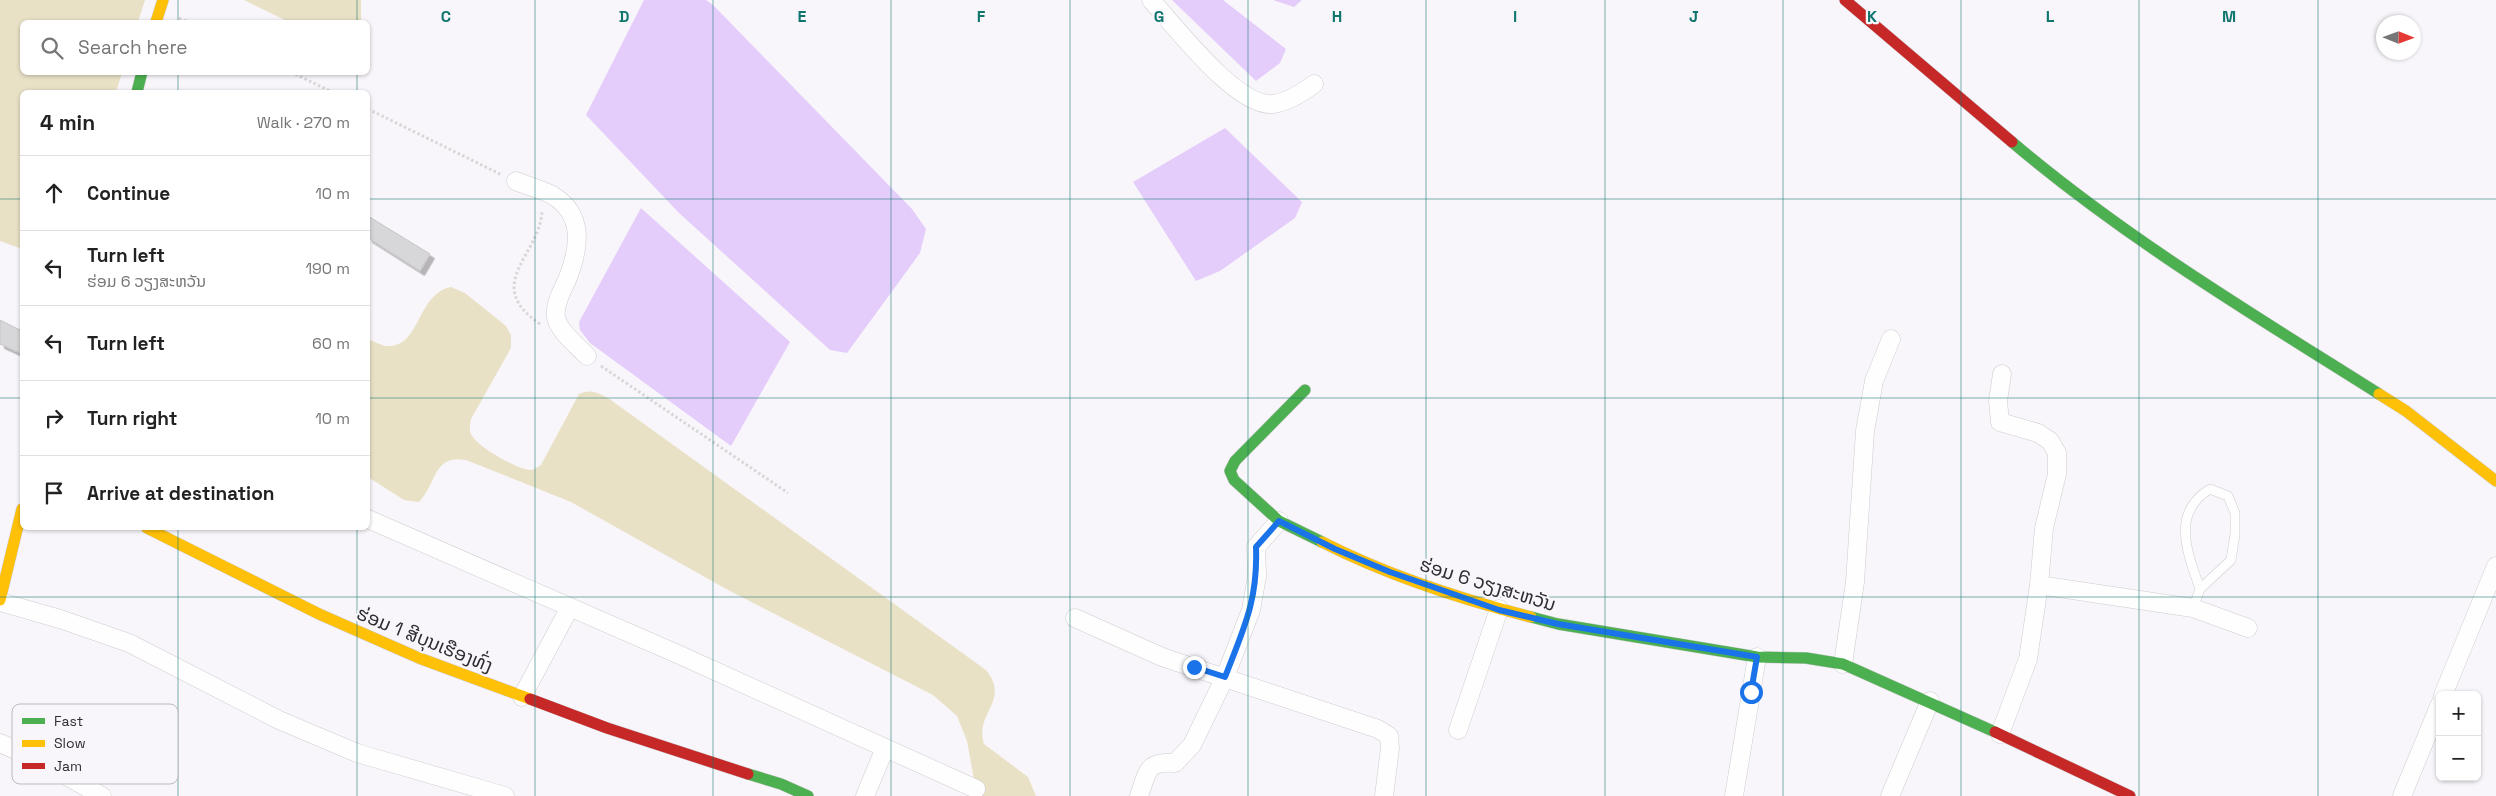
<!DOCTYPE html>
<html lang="en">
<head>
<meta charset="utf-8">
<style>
	:root { --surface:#fff; --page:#f6f6f6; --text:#222; --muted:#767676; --line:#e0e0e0 }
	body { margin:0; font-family:"Space Grotesk","Noto Sans Lao",sans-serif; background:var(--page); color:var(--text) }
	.controls { position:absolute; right:15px; bottom:15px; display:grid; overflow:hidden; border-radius:8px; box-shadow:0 1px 4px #0004 }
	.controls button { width:45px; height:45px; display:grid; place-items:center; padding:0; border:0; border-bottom:1px solid var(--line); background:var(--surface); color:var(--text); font:25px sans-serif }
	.compass { position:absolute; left:2376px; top:15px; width:45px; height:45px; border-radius:50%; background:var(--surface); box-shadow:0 1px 4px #0004; rotate:91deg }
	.stop { position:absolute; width:15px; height:15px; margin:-11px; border:4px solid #1a73e8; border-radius:50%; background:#fff }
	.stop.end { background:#1a73e8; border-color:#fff; box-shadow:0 1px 5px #0008 }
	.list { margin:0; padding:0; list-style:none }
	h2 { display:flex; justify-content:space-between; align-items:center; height:65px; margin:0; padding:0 20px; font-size:21px }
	h2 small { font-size:16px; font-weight:400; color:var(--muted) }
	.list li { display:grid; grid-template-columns:32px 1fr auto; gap:15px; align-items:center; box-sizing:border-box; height:75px; padding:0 20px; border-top:1px solid var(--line) }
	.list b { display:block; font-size:19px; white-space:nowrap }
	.list p { margin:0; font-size:16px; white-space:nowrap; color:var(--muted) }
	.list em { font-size:16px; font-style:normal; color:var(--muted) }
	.icon { flex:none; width:28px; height:28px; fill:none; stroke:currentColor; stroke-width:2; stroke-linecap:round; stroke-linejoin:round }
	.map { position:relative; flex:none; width:2496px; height:796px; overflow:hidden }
	.search { position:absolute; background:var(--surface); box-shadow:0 1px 4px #0004; left:20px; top:20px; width:350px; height:55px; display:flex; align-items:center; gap:12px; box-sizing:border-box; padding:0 18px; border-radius:8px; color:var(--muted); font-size:19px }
	.panel { position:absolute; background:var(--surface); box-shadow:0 1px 4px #0004; left:20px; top:90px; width:350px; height:440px; border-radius:8px }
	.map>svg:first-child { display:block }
	.green { fill:#e9e1c6 }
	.water { fill:#e5cdfb }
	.building { fill:#d7d6d8; stroke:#c5c4c7; filter:url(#shadow) }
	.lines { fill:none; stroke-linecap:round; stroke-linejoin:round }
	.lane-casing { stroke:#cecccf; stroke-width:10 }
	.street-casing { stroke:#cecccf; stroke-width:19 }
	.fast-casing { stroke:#cecccf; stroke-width:12 }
	.slow-casing { stroke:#cecccf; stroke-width:12 }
	.jam-casing { stroke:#cecccf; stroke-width:12 }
	.path { stroke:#d8d7d8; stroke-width:3; stroke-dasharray:2.5 2.5; stroke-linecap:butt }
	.lane { stroke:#fefefe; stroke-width:9 }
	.street { stroke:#fefefe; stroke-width:18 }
	.fast { stroke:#4caf50; stroke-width:11 }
	.slow { stroke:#ffc107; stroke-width:11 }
	.jam { stroke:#c62828; stroke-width:11 }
	.route { stroke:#1a73e8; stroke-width:6 }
	.grid { fill:none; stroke:#0f766e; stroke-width:1; stroke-opacity:0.55 }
	.labels { text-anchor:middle; stroke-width:4.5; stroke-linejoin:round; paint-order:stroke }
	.street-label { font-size:19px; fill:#2f2e31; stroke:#f8f5fb }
	.key { fill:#f8f5fb; stroke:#bcb9be; stroke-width:1 }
	.key-label { font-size:14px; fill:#2f2e31 }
	.grid-label { font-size:16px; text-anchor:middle; font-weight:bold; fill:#0f766e; stroke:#f8f5fb; stroke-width:4.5; stroke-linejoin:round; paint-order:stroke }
</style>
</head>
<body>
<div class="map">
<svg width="2496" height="796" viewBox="0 0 2496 796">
	<defs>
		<filter id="shadow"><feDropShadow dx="4.5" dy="4.5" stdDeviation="0" flood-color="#0004"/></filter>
	</defs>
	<rect width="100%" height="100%" fill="#f8f6fa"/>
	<path class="green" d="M0,0H145L138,22H22V72L122,73L116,92H22V249L0,241Z
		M244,0H361V22H289Z
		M451,287L465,293L506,326L511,335V348L471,419C470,426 468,431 473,437C480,448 517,469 530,470C534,470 537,467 541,465L579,394C590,389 596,392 608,398L986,670C1011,701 974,713 984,744L1028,777L1036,796H977L967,741L957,716L933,695L728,590L571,502L466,460C433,454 437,483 419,502L404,500L368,477V339C373,341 380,345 386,346C421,349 416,294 451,287Z"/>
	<path class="water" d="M644,0H706L713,5L912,209L926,229L920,253L847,353L830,350L679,213L586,115Z
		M1172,0H1223L1286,49L1280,63L1256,81Z
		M1273,0H1302L1294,7Z
		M1225,128L1302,202L1295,218L1220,271L1196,281L1133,182Z
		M641,208L790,342L731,446L590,343L580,330L579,322Z"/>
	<path class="building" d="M368,216L430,254L420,271L368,238Z
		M0,320L22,331V354L0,344Z"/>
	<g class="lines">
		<g class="lane-casing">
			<path id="lane" d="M2193,608L2200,589L2231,560L2235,534V513L2228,496L2210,489C2170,513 2188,554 2200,589"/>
		</g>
		<g class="street-casing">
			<path id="street" d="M1151,0C1175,26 1237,108 1273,104C1288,102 1302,93 1314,84
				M516,181C527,186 541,189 552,195C586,215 579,250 567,280C562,290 554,306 556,317C558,331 578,346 587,356
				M368,519L682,656L976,789
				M2039,585L2193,608L2248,628
				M0,602L60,619L129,643L279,720L357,753L505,796
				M1075,618L1162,657L1378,729L1389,736L1390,748L1384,796
				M1843,664L1855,582L1865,431L1874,381L1891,339
				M2443,695L2496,566
				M522,697L570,607
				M1458,730L1499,609
				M2000,734L2028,659L2039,585L2044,528L2057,474V453L2050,441L2038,433L2000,422L1998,401L2002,374
				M0,743L36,759L102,796
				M865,796L885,748
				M1139,796C1148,771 1146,761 1175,763L1192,745L1225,677L1251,610L1257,576L1256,547L1279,521
				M1734,796L1757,657
				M1890,796L1930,701
				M2402,796L2440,704"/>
		</g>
		<g class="fast-casing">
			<path id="fast" d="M137,92L142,72
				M2012,142C2125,238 2254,315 2379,394
				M1305,390L1235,461L1230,471L1234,480L1279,521L1322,542
				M1531,617L1558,624L1757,657L1806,658L1843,664L1995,732
				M748,774L781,784L808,796"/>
		</g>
		<g class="slow-casing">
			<path id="slow" d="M156,22L163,0
				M2379,394L2406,411L2496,481
				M147,528L319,614L419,658L530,699
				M1322,542C1387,575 1460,599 1531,617
				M0,600L22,509"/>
		</g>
		<g class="jam-casing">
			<path id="jam" d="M1845,0L2012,142
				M530,699L607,728L748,774
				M1995,732L2130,796"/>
		</g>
		<path class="path" d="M179,18L188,22
			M291,72L332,92
			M368,109L502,175
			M540,324C481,284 541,255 542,210
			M601,366L788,493"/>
		<use href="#lane" class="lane"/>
		<use href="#street" class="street"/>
		<use href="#fast" class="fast"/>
		<use href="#slow" class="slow"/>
		<use href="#jam" class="jam"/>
	</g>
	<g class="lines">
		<path class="route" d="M1194,667L1225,677C1244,628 1258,600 1256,547L1279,521L1335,549L1390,572L1499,610L1558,624L1757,657L1751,692"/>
	</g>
	<path class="grid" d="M178,0V22M357,0V22M535,0V796M713,0V796M891,0V796M1070,0V796M1248,0V796M1426,0V796M1605,0V796M1783,0V796M1961,0V796M2139,0V796M2318,0V796M178,72V92M357,72V92M0,199H22M368,199H2496M0,398H22M368,398H2496M178,528V796M357,528V796M0,597H2496"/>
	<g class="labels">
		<g class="street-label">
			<text transform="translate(1488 584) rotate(17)" y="7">ຮ່ອມ 6 ວຽງສະຫວັນ</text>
			<text transform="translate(425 639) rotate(22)" y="7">ຮ່ອມ 1 ສີບຸນເຮືອງທົ່ງ</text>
		</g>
	</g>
	<rect x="12" y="704" width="166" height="80" rx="8" class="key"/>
	<rect x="22" y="718" width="23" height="6" fill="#4caf50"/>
	<rect x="22" y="740" width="23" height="7" fill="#ffc107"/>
	<rect x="22" y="763" width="23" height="6" fill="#c62828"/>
	<g class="key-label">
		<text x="54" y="726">Fast</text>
		<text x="54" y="748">Slow</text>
		<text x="54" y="771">Jam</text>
	</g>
	<g class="grid-label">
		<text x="446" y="22">C</text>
		<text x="624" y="22">D</text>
		<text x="802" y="22">E</text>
		<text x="981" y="22">F</text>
		<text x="1159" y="22">G</text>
		<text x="1337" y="22">H</text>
		<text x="1515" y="22">I</text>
		<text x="1694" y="22">J</text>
		<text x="1872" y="22">K</text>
		<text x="2050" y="22">L</text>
		<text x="2229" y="22">M</text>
	</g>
</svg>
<div class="controls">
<button>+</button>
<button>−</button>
</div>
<svg class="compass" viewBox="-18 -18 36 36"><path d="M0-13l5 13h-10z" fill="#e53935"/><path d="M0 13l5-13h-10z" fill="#767676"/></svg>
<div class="stop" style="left:1751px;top:692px"></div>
<div class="stop end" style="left:1194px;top:667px"></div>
<div class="search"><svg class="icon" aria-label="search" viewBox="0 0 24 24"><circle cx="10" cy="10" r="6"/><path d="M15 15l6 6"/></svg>Search here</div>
<section class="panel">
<h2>4 min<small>Walk · 270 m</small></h2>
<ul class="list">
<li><svg class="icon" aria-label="ahead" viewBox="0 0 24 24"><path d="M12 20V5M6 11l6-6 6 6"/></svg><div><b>Continue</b></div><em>10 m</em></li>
<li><svg class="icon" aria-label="left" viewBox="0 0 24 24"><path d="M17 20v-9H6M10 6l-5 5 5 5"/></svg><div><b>Turn left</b><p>ຮ່ອມ 6 ວຽງສະຫວັນ</p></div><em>190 m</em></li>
<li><svg class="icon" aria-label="left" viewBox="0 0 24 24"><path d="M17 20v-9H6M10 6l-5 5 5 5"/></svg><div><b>Turn left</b></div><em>60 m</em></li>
<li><svg class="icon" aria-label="right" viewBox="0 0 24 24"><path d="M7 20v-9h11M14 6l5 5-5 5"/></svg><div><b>Turn right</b></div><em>10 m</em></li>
<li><svg class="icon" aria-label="arrive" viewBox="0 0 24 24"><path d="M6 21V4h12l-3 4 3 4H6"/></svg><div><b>Arrive at destination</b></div></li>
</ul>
</section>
</div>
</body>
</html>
